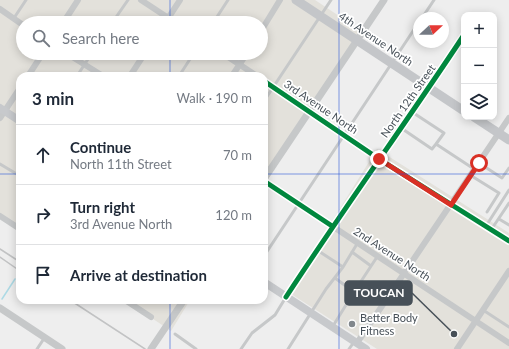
<!DOCTYPE html>
<html lang="en">
<head>
<meta charset="utf-8">
<style>
	:root { --surface:#fff; --page:#f6f6f7; --text:#1f2937; --muted:#747a83; --line:#e0e1e3 }
	body { margin:0; font-family:Lato,sans-serif; background:var(--page); color:var(--text) }
	.controls { position:absolute; right:12px; top:12px; display:grid; overflow:hidden; border-radius:8px; box-shadow:0 2px 10px #0003 }
	.controls button { width:36px; height:36px; display:grid; place-items:center; padding:0; border:0; border-bottom:1px solid var(--line); background:var(--surface); color:var(--text); font:20px sans-serif }
	.compass { position:absolute; left:413px; top:12px; width:36px; height:36px; border-radius:50%; background:var(--surface); box-shadow:0 2px 10px #0003; rotate:68deg }
	.stop { position:absolute; width:12px; height:12px; margin:-9px; border:3px solid #d93025; border-radius:50%; background:#fff }
	.stop.end { background:#d93025; border-color:#fff; box-shadow:0 1px 4px #0008 }
	.list { margin:0; padding:0; list-style:none }
	h2 { display:flex; justify-content:space-between; align-items:center; height:52px; margin:0; padding:0 16px; font-size:17px }
	h2 small { font-size:13px; font-weight:400; color:var(--muted) }
	.list li { display:grid; grid-template-columns:26px 1fr auto; gap:12px; align-items:center; box-sizing:border-box; height:60px; padding:0 16px; border-top:1px solid var(--line) }
	.list b { display:block; font-size:15px; white-space:nowrap }
	.list p { margin:0; font-size:13px; white-space:nowrap; color:var(--muted) }
	.list em { font-size:13px; font-style:normal; color:var(--muted) }
	.icon { flex:none; width:22px; height:22px; fill:none; stroke:currentColor; stroke-width:2; stroke-linecap:round; stroke-linejoin:round }
	.map { position:relative; flex:none; width:509px; height:349px; overflow:hidden }
	.search { position:absolute; background:var(--surface); box-shadow:0 2px 10px #0003; left:16px; top:16px; width:252px; height:44px; display:flex; align-items:center; gap:10px; box-sizing:border-box; padding:0 14px; border-radius:22px; color:var(--muted); font-size:15px }
	.panel { position:absolute; background:var(--surface); box-shadow:0 2px 10px #0003; left:16px; top:72px; width:252px; height:232px; border-radius:12px }
	.map>svg:first-child { display:block }
	.commercial { fill:#e3e1db; fill-rule:evenodd }
	.lines { fill:none; stroke-linecap:round; stroke-linejoin:round }
	.stream { stroke:#addae5; stroke-width:1.5 }
	.service { stroke:#c6c8c9; stroke-width:3 }
	.minor { stroke:#c6c8c9; stroke-width:6 }
	.tertiary { stroke:#c6c8c9; stroke-width:7 }
	.secondary { stroke:#c7c9cc; stroke-width:8 }
	.primary { stroke:#c4c6c9; stroke-width:9 }
	.rail { stroke:#c2c3c4; stroke-width:1.5 }
	.cycleway-casing { stroke:#fff; stroke-width:8 }
	.cycleway { stroke:#00873e; stroke-width:5 }
	.route { stroke:#d93025; stroke-width:5 }
	.grid { fill:none; stroke:#1d4ed8; stroke-width:1; stroke-opacity:0.55 }
	.poi-dot { fill:#81878c; stroke:#fff; stroke-width:1.5 }
	.labels { text-anchor:middle; stroke-width:3.5; stroke-linejoin:round; paint-order:stroke }
	.street-label { font-size:11px; fill:#475058; stroke:#fff }
	.poi-label { font-size:11px; fill:#475058; stroke:#fff; text-anchor:start }
	.leader { fill:none; stroke:#475058; stroke-width:1.5 }
	.callout-dot { fill:#475058; stroke:#fff; stroke-width:1.5 }
	.callout { fill:#475058; stroke:#475058; stroke-width:1.5 }
	.callout-label { font-size:12px; text-anchor:middle; font-weight:bold; fill:#fff }
</style>
</head>
<body>
<div class="map">
<svg width="509" height="349" viewBox="0 0 509 349">
	<rect width="100%" height="100%" fill="#eee"/>
	<path class="commercial" d="M0,0H315L363,32L264,185V76H20V228L0,215ZM23,23H261V53H23Z
		M377,149L509,233V349H377L288,292Z
		M125,300H190L171,331Z"/>
	<g class="lines">
		<path class="stream" d="M2,299L15,279"/>
		<path class="service" d="M14,18L26,0
			M422,18L434,0
			M112,23L128,0
			M213,23L228,0
			M77,76L92,53
			M179,76L194,53
			M264,101L331,0
			M412,112L444,133L436,144L474,169
			M401,128L432,149L436,144
			M479,163L502,178L509,168
			M0,164L20,176
			M470,175L499,193L487,212
			M499,219L509,225
			M486,226L509,190
			M491,230L509,203
			M317,250L343,267L357,244
			M352,252L371,266
			M264,256L419,22
			M335,278L354,292L377,257
			M483,310L509,327
			M333,326L354,292
			M175,334L196,349
			M37,349L45,337
			M241,349L252,333L275,315L286,297
			M288,349L326,289L343,267
			M349,349L354,342"/>
		<path class="minor" d="M141,0L176,23
			M0,9L23,25
			M63,23L78,0
			M165,23L180,0
			M261,31L280,0
			M66,53L103,76
			M222,53L257,76
			M28,76L43,53
			M130,76L145,53
			M232,76L247,53
			M264,81L379,159L509,241
			M0,118L20,88
			M264,181L509,343
			M0,216L20,229
			M286,297C344,208 406,123 464,35
			M125,300L151,317
			M357,343L509,118
			M457,349L509,271"/>
		<path class="tertiary" d="M264,179L384,0
			M0,308L62,349
			M151,349L184,300"/>
		<path class="secondary" d="M0,108L20,121
			M264,282L366,349"/>
		<path class="primary" d="M296,0L464,111
			M474,117L509,140"/>
		<path class="rail" d="M0,249L20,262
			M0,257L20,271
			M70,300L145,349"/>
		<g class="cycleway-casing">
			<path id="cycleway" d="M264,81L379,159L509,241
				M264,181L332,226
				M286,297C344,208 406,123 464,35"/>
		</g>
		<use href="#cycleway" class="cycleway"/>
	</g>
	<g class="lines">
		<path class="route" d="M379,159L451,205L479,163"/>
	</g>
	<path class="grid" d="M170,0V23M339,0V349M170,53V76M0,174H20M264,174H509M170,300V349"/>
	<circle class="poi-dot" cx="352" cy="324" r="4"/>
	<g class="labels">
		<g class="street-label">
			<text transform="translate(376 39) rotate(34)" y="4">4th Avenue North</text>
			<text transform="translate(408 101) rotate(-55)" y="4">North 12th Street</text>
			<text transform="translate(321 107) rotate(34)" y="4">3rd Avenue North</text>
			<text transform="translate(392 254) rotate(33)" y="4">2nd Avenue North</text>
		</g>
		<g class="poi-label">
			<text x="360" y="322">Better Body<tspan x="360" dy="13">Fitness</tspan></text>
		</g>
	</g>
	<path class="leader" d="M454 334L412 293"/>
	<circle class="callout-dot" cx="454" cy="334" r="4"/>
	<rect class="callout" x="345" y="281" width="67" height="24" rx="4"/>
	<g class="callout-label">
		<text x="379" y="297">TOUCAN</text>
	</g>
</svg>
<div class="controls">
<button>+</button>
<button>−</button>
<button><svg class="icon" aria-label="layers" viewBox="0 0 24 24"><path d="M12 4l9 5-9 5-9-5zM3 14l9 5 9-5"/></svg></button>
</div>
<svg class="compass" viewBox="-18 -18 36 36"><path d="M0-13l5 13h-10z" fill="#e53935"/><path d="M0 13l5-13h-10z" fill="#747a83"/></svg>
<div class="stop" style="left:479px;top:163px"></div>
<div class="stop end" style="left:379px;top:159px"></div>
<div class="search"><svg class="icon" aria-label="search" viewBox="0 0 24 24"><circle cx="10" cy="10" r="6"/><path d="M15 15l6 6"/></svg>Search here</div>
<section class="panel">
<h2>3 min<small>Walk · 190 m</small></h2>
<ul class="list">
<li><svg class="icon" aria-label="ahead" viewBox="0 0 24 24"><path d="M12 20V5M6 11l6-6 6 6"/></svg><div><b>Continue</b><p>North 11th Street</p></div><em>70 m</em></li>
<li><svg class="icon" aria-label="right" viewBox="0 0 24 24"><path d="M7 20v-9h11M14 6l5 5-5 5"/></svg><div><b>Turn right</b><p>3rd Avenue North</p></div><em>120 m</em></li>
<li><svg class="icon" aria-label="arrive" viewBox="0 0 24 24"><path d="M6 21V4h12l-3 4 3 4H6"/></svg><div><b>Arrive at destination</b></div></li>
</ul>
</section>
</div>
</body>
</html>
